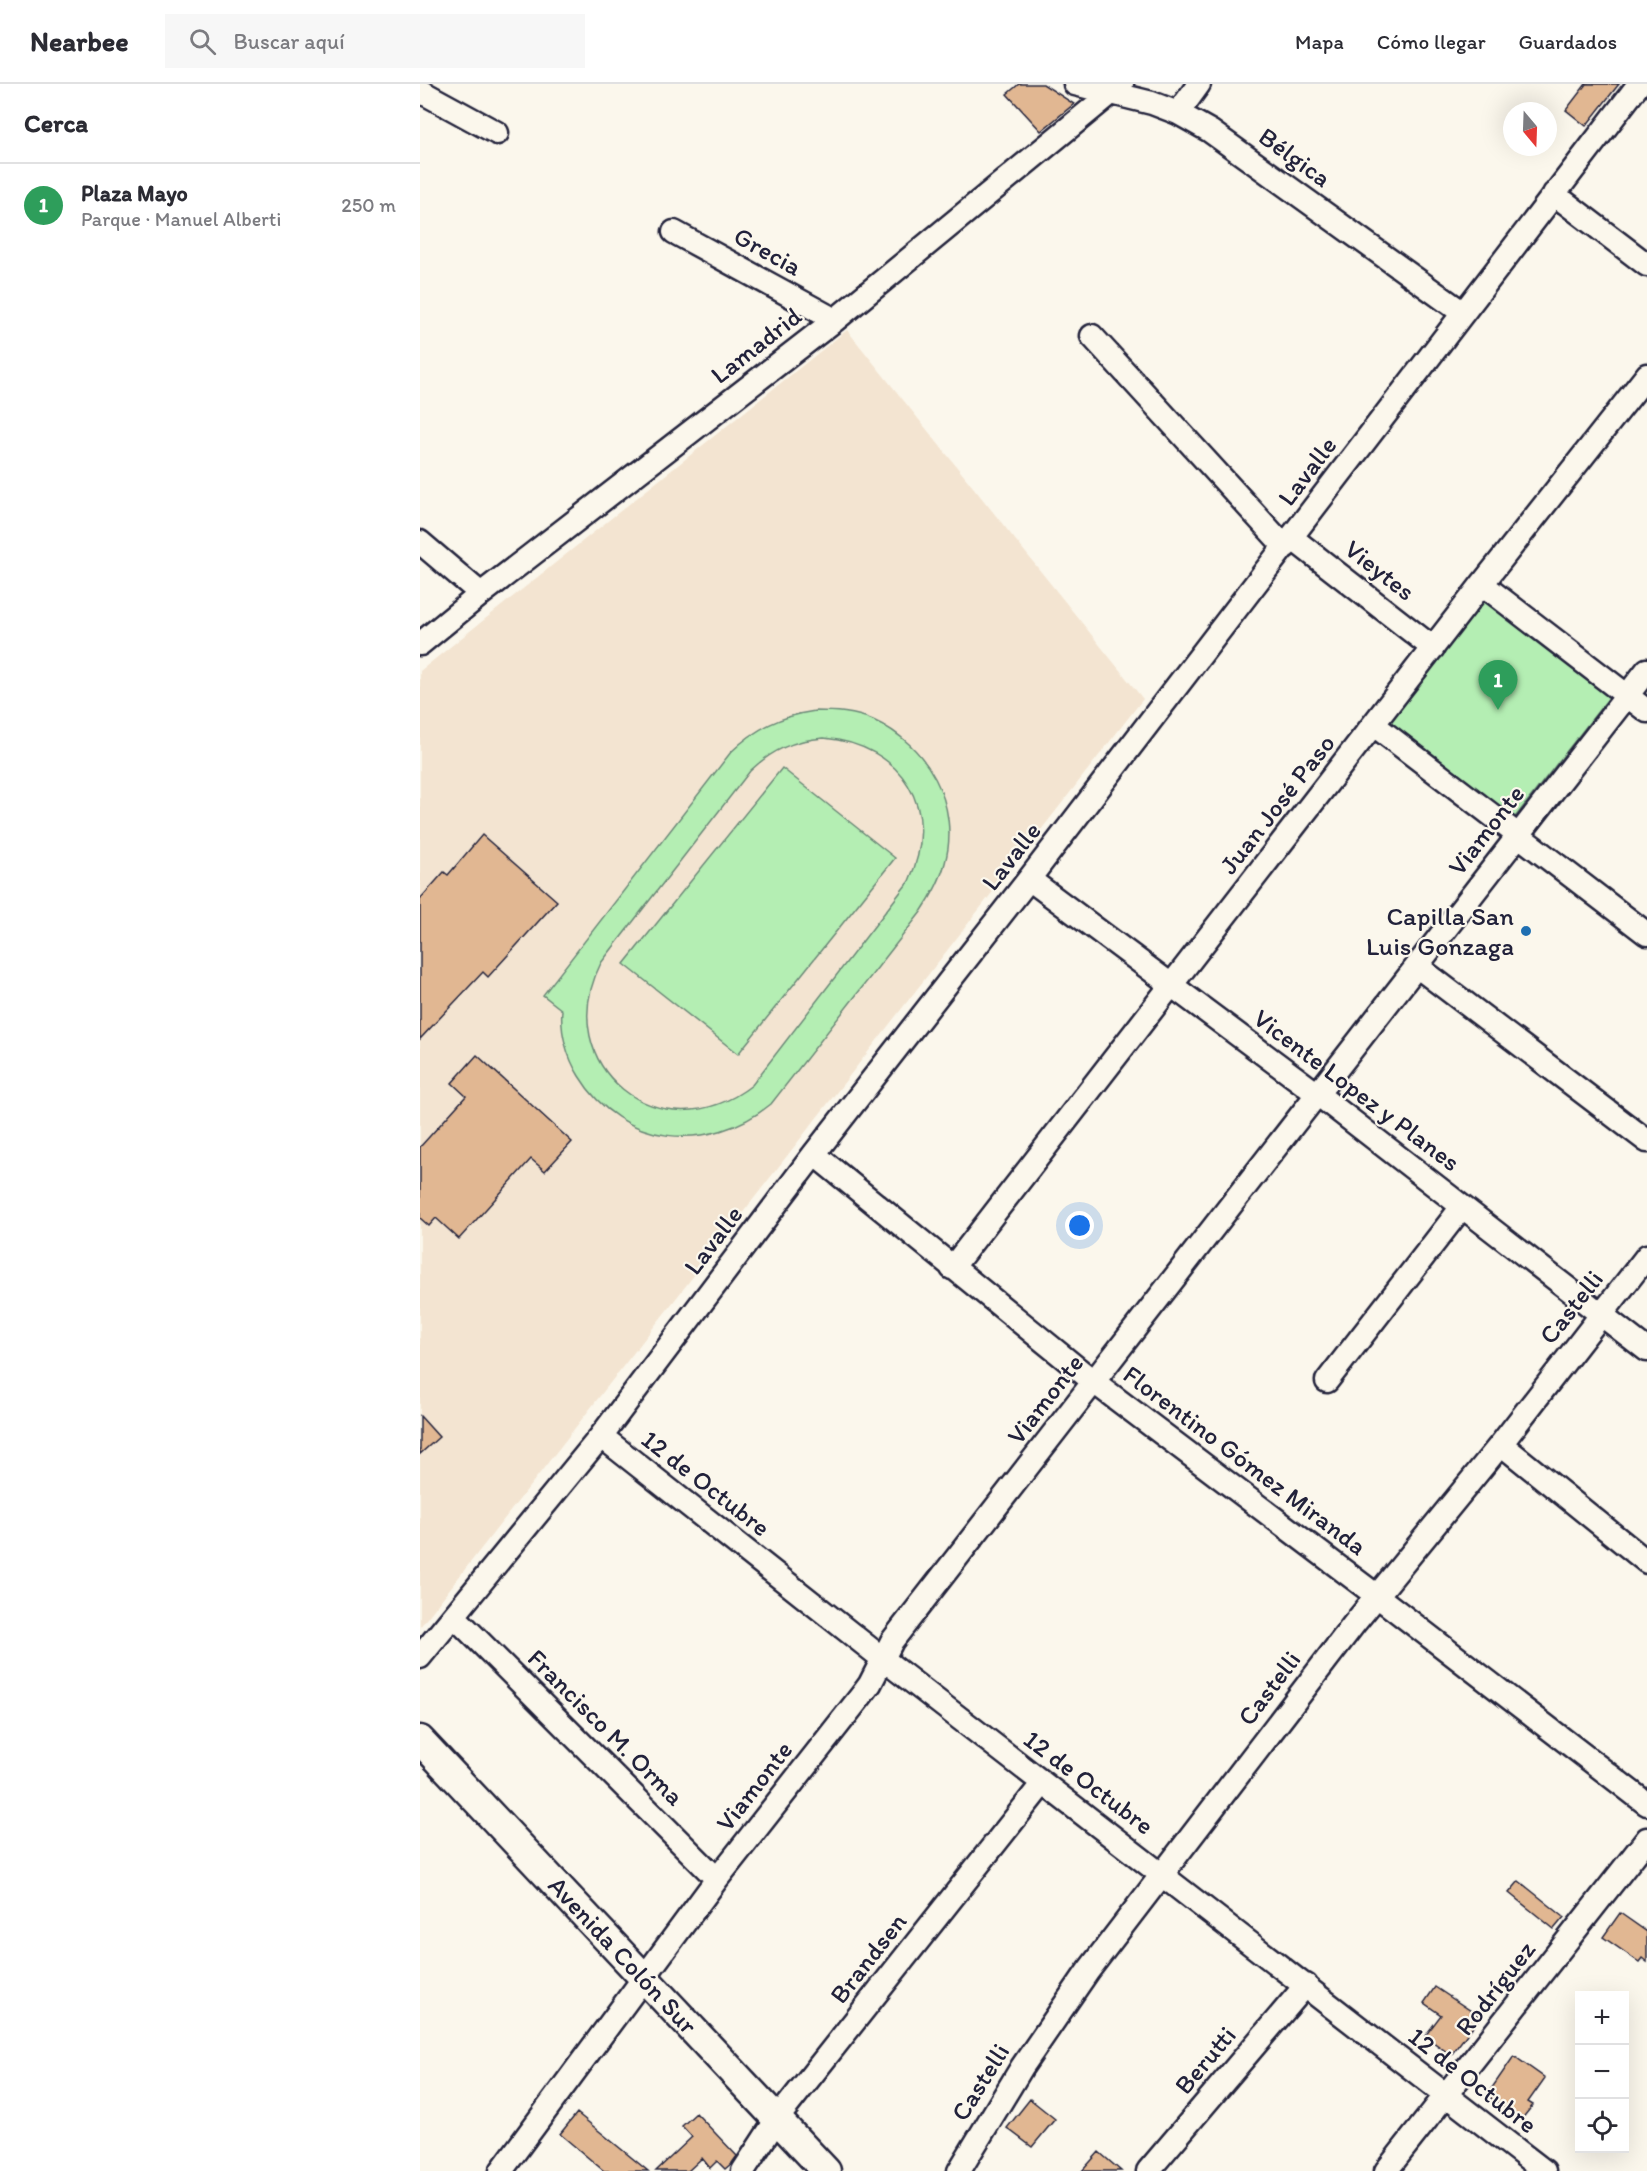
<!DOCTYPE html>
<html lang="es">
<head>
<meta charset="utf-8">
<style>
	:root { --surface:#fff; --page:#f7f7f7; --text:#2b2b33; --muted:#7c7c81; --line:#e1e1e2; --accent:#db2777 }
	body { margin:0; font-family:Itim,sans-serif; background:var(--page); color:var(--text) }
	.controls { position:absolute; right:18px; bottom:18px; display:grid; overflow:hidden; border-radius:0px; box-shadow:0 6px 24px #0002 }
	.controls button { width:54px; height:54px; display:grid; place-items:center; padding:0; border:0; border-bottom:2px solid var(--line); background:var(--surface); color:var(--text); font:30px sans-serif }
	.compass { position:absolute; left:1083px; top:18px; width:54px; height:54px; border-radius:50%; background:var(--surface); box-shadow:0 6px 24px #0002; rotate:161deg }
	.you { position:absolute; left:660px; top:1142px; width:21px; height:21px; margin:-15px; border:4px solid #fff; border-radius:50%; background:#1a73e8; box-shadow:0 0 0 9px #1a73e833 }
	.badge { display:grid; place-items:center; width:39px; height:39px; border-radius:50%; background:var(--accent); color:#fff; font-size:20px; font-weight:700 }
	.pin { position:absolute; translate:-50% -50px; filter:drop-shadow(0 2px 3px #0008) }
	.pin::after { content:''; position:absolute; top:32px; width:21px; height:18px; background:inherit; clip-path:polygon(0 0,100% 0,50% 100%) }
	.list { margin:0; padding:0; list-style:none }
	h2 { display:flex; justify-content:space-between; align-items:center; height:78px; margin:0; padding:0 24px; font-size:26px }
	h2 small { font-size:20px; font-weight:400; color:var(--muted) }
	.list li { display:grid; grid-template-columns:39px 1fr auto; gap:18px; align-items:center; box-sizing:border-box; height:84px; padding:0 24px; border-top:2px solid var(--line) }
	.list b { display:block; font-size:22px; white-space:nowrap }
	.list p { margin:0; font-size:20px; white-space:nowrap; color:var(--muted) }
	.list em { font-size:20px; font-style:normal; color:var(--muted) }
	.icon { flex:none; width:33px; height:33px; fill:none; stroke:currentColor; stroke-width:2; stroke-linecap:round; stroke-linejoin:round }
	.map { position:relative; flex:none; width:1227px; height:2087px; overflow:hidden }
	header { display:flex; align-items:center; gap:36px; box-sizing:border-box; height:84px; padding:0 30px; background:var(--surface); border-bottom:2px solid var(--line) }
	header strong { font-size:28px }
	nav { display:flex; gap:33px; margin-inline-start:auto; font-size:21px }
	.search { width:420px; height:54px; background:var(--page); display:flex; align-items:center; gap:15px; box-sizing:border-box; padding:0 21px; border-radius:0px; color:var(--muted); font-size:22px }
	main { display:flex }
	aside { flex:1; background:var(--surface) }
	.map>svg:first-child { display:block }
	.built { fill:#f3e4d1 }
	.green { fill:#b4eeb3; stroke:#6b8877; stroke-width:1.5; fill-rule:evenodd }
	.building { fill:#e1b792; stroke:#22223b; stroke-width:1.5 }
	.lines { fill:none; stroke-linecap:round; stroke-linejoin:round }
	.minor-casing { stroke:#22223b; stroke-width:27 }
	.major-casing { stroke:#22223b; stroke-width:33 }
	.minor { stroke:#fbf7ec; stroke-width:22 }
	.major { stroke:#fbf7ec; stroke-width:28 }
	.poi-dot { fill:#1f6fb2; stroke:#fbf7ec; stroke-width:2 }
	.labels { text-anchor:middle; stroke-width:4.5; stroke-linejoin:round; paint-order:stroke }
	.street-label { font-size:26px; fill:#22223b; stroke:#fbf7ec }
	.poi-label { font-size:26px; fill:#22223b; stroke:#fbf7ec; text-anchor:end }
</style>
</head>
<body>
<header>
<strong>Nearbee</strong>
<div class="search"><svg class="icon" aria-label="search" viewBox="0 0 24 24"><circle cx="10" cy="10" r="6"/><path d="M15 15l6 6"/></svg>Buscar aquí</div>
<nav><a>Mapa</a><a>Cómo llegar</a><a>Guardados</a></nav>
</header>
<main>
<aside>
<h2>Cerca<small></small></h2>
<ul class="list">
<li><span class="badge" style="background:#2e9e5b">1</span><div><b>Plaza Mayo</b><p>Parque · Manuel Alberti</p></div><em>250 m</em></li>
</ul>
</aside>
<div class="map">
<svg width="1227" height="2087" viewBox="0 0 1227 2087">
	<rect width="100%" height="100%" fill="#fbf7ec"/>
	<filter id="ink" filterUnits="userSpaceOnUse"><feTurbulence type="fractalNoise" baseFrequency=".0167" numOctaves="2"/><feDisplacementMap in="SourceGraphic" scale="12" xChannelSelector="R" yChannelSelector="G"/><feConvolveMatrix kernelMatrix="1 2 1 2 8 2 1 2 1" color-interpolation-filters="sRGB"/></filter>
	<g filter="url(#ink)">
		<path class="built" d="M427,246L723,615L0,1543V587Z"/>
		<path class="green" d="M1065,515L1190,612L1092,737L967,640Z
			M395,627C415,627 435,628 453,636C507,660 541,721 525,779C520,798 511,813 501,828L351,1020C289,1070 202,1063 159,992C147,973 140,948 142,926L123,911L311,668C336,644 361,632 395,627ZM404,654C482,661 522,725 489,797L332,1001C241,1072 129,982 181,879L330,687C352,666 374,656 404,654Z
			M362,684L475,774L318,970L204,880Z"/>
		<path class="building" d="M599,0H623L654,20L621,47L587,10Z
			M1166,0H1199L1166,42L1146,26Z
			M62,751L137,817L68,893L63,888L0,955V815L24,788L28,791Z
			M57,971L152,1058L125,1087L111,1075L39,1155L16,1134L9,1142L0,1134V1063L46,1012L32,999Z
			M0,1332L19,1353L0,1370Z
			M1099,1797L1144,1833L1134,1845L1089,1809Z
			M1200,1829L1227,1848V1878L1222,1874L1219,1878L1183,1853Z
			M1015,1903L1060,1933L1031,1971L1005,1952L1021,1931L1004,1919Z
			M1094,1972L1125,1994L1108,2018L1113,2021L1101,2036L1067,2011Z
			M610,2015L635,2035L612,2063L587,2044Z
			M157,2029L228,2087H184L140,2050Z
			M276,2029L317,2072L312,2079L305,2085L297,2077L290,2084L282,2074L268,2087H236L272,2053L262,2042Z
			M679,2068L701,2087H662Z"/>
		<g class="lines">
			<g class="minor-casing">
				<path id="minor" d="M655,0L732,19L758,29L790,47L1043,229
					M0,7L77,49
					M758,29L779,0
					M1134,110L1227,181
					M254,148L415,236
					M672,252L865,463
					M872,454L1013,564
					M0,458L61,510
					M1062,500L1227,627
					M0,560L61,510L415,236L702,0
					M954,641L1227,850
					M609,795L896,1009L1227,1266
					M998,883L1227,1057
					M394,1070L674,1298L957,1512L1227,1720
					M532,1184L1062,500L1227,291
					M907,1297L1042,1123
					M181,1352L463,1575L1124,2087
					M1081,1360L1227,1478
					M34,1532L297,1795
					M0,1573L181,1352L394,1070L609,795L1219,0
					M81,2087L297,1795L441,1612L450,1600L472,1557L1227,586
					M323,2087L357,2035L623,1699
					M539,2087L602,1983L668,1887L934,1540L1081,1360L1227,1172
					M728,2087L886,1901
					M966,2087L1227,1755"/>
			</g>
			<g class="major-casing">
				<path id="major" d="M0,1656L406,2087"/>
			</g>
			<use href="#minor" class="minor"/>
			<use href="#major" class="major"/>
		</g>
	</g>
	<circle class="poi-dot" cx="1106" cy="847" r="6"/>
	<g class="labels">
		<g class="street-label">
			<text transform="translate(875 73) rotate(36)" y="9">Bélgica</text>
			<text transform="translate(348 167) rotate(29)" y="9">Grecia</text>
			<text transform="translate(336 261) rotate(-38)" y="9">Lamadrid</text>
			<text transform="translate(887 387) rotate(-53)" y="9">Lavalle</text>
			<text transform="translate(960 486) rotate(38)" y="9">Vieytes</text>
			<text transform="translate(857 720) rotate(-52)" y="9">Juan José Paso</text>
			<text transform="translate(1066 746) rotate(-52)" y="9">Viamonte</text>
			<text transform="translate(591 772) rotate(-52)" y="9">Lavalle</text>
			<text transform="translate(937 1006) rotate(37)" y="9">Vicente Lopez y Planes</text>
			<text transform="translate(293 1156) rotate(-53)" y="9">Lavalle</text>
			<text transform="translate(1151 1223) rotate(-52)" y="9">Castelli</text>
			<text transform="translate(625 1315) rotate(-52)" y="9">Viamonte</text>
			<text transform="translate(825 1376) rotate(37)" y="9">Florentino Gómez Miranda</text>
			<text transform="translate(286 1399) rotate(38)" y="9">12 de Octubre</text>
			<text transform="translate(849 1604) rotate(-53)" y="9">Castelli</text>
			<text transform="translate(186 1643) rotate(45)" y="9">Francisco M. Orma</text>
			<text transform="translate(669 1698) rotate(37)" y="9">12 de Octubre</text>
			<text transform="translate(334 1702) rotate(-52)" y="9">Viamonte</text>
			<text transform="translate(203 1871) rotate(47)" y="9">Avenida Colón Sur</text>
			<text transform="translate(448 1874) rotate(-52)" y="9">Brandsen</text>
			<text transform="translate(1075 1904) rotate(-52)" y="9">Rodríguez</text>
			<text transform="translate(785 1976) rotate(-50)" y="9">Berutti</text>
			<text transform="translate(1053 1996) rotate(38)" y="9">12 de Octubre</text>
			<text transform="translate(560 1998) rotate(-58)" y="9">Castelli</text>
		</g>
		<g class="poi-label">
			<text x="1094" y="841">Capilla San<tspan x="1094" dy="30">Luis Gonzaga</tspan></text>
		</g>
	</g>
</svg>
<div class="controls">
<button>+</button>
<button>−</button>
<button><svg class="icon" aria-label="locate" viewBox="0 0 24 24"><circle cx="12" cy="12" r="6"/><path d="M12 2v4M12 18v4M2 12h4M18 12h4"/></svg></button>
</div>
<svg class="compass" viewBox="-18 -18 36 36"><path d="M0-13l5 13h-10z" fill="#e53935"/><path d="M0 13l5-13h-10z" fill="#7c7c81"/></svg>
<div class="you"></div>
<div class="pin badge" style="left:1078px;top:626px;background:#2e9e5b">1</div>
</div>
</main>
</body>
</html>
